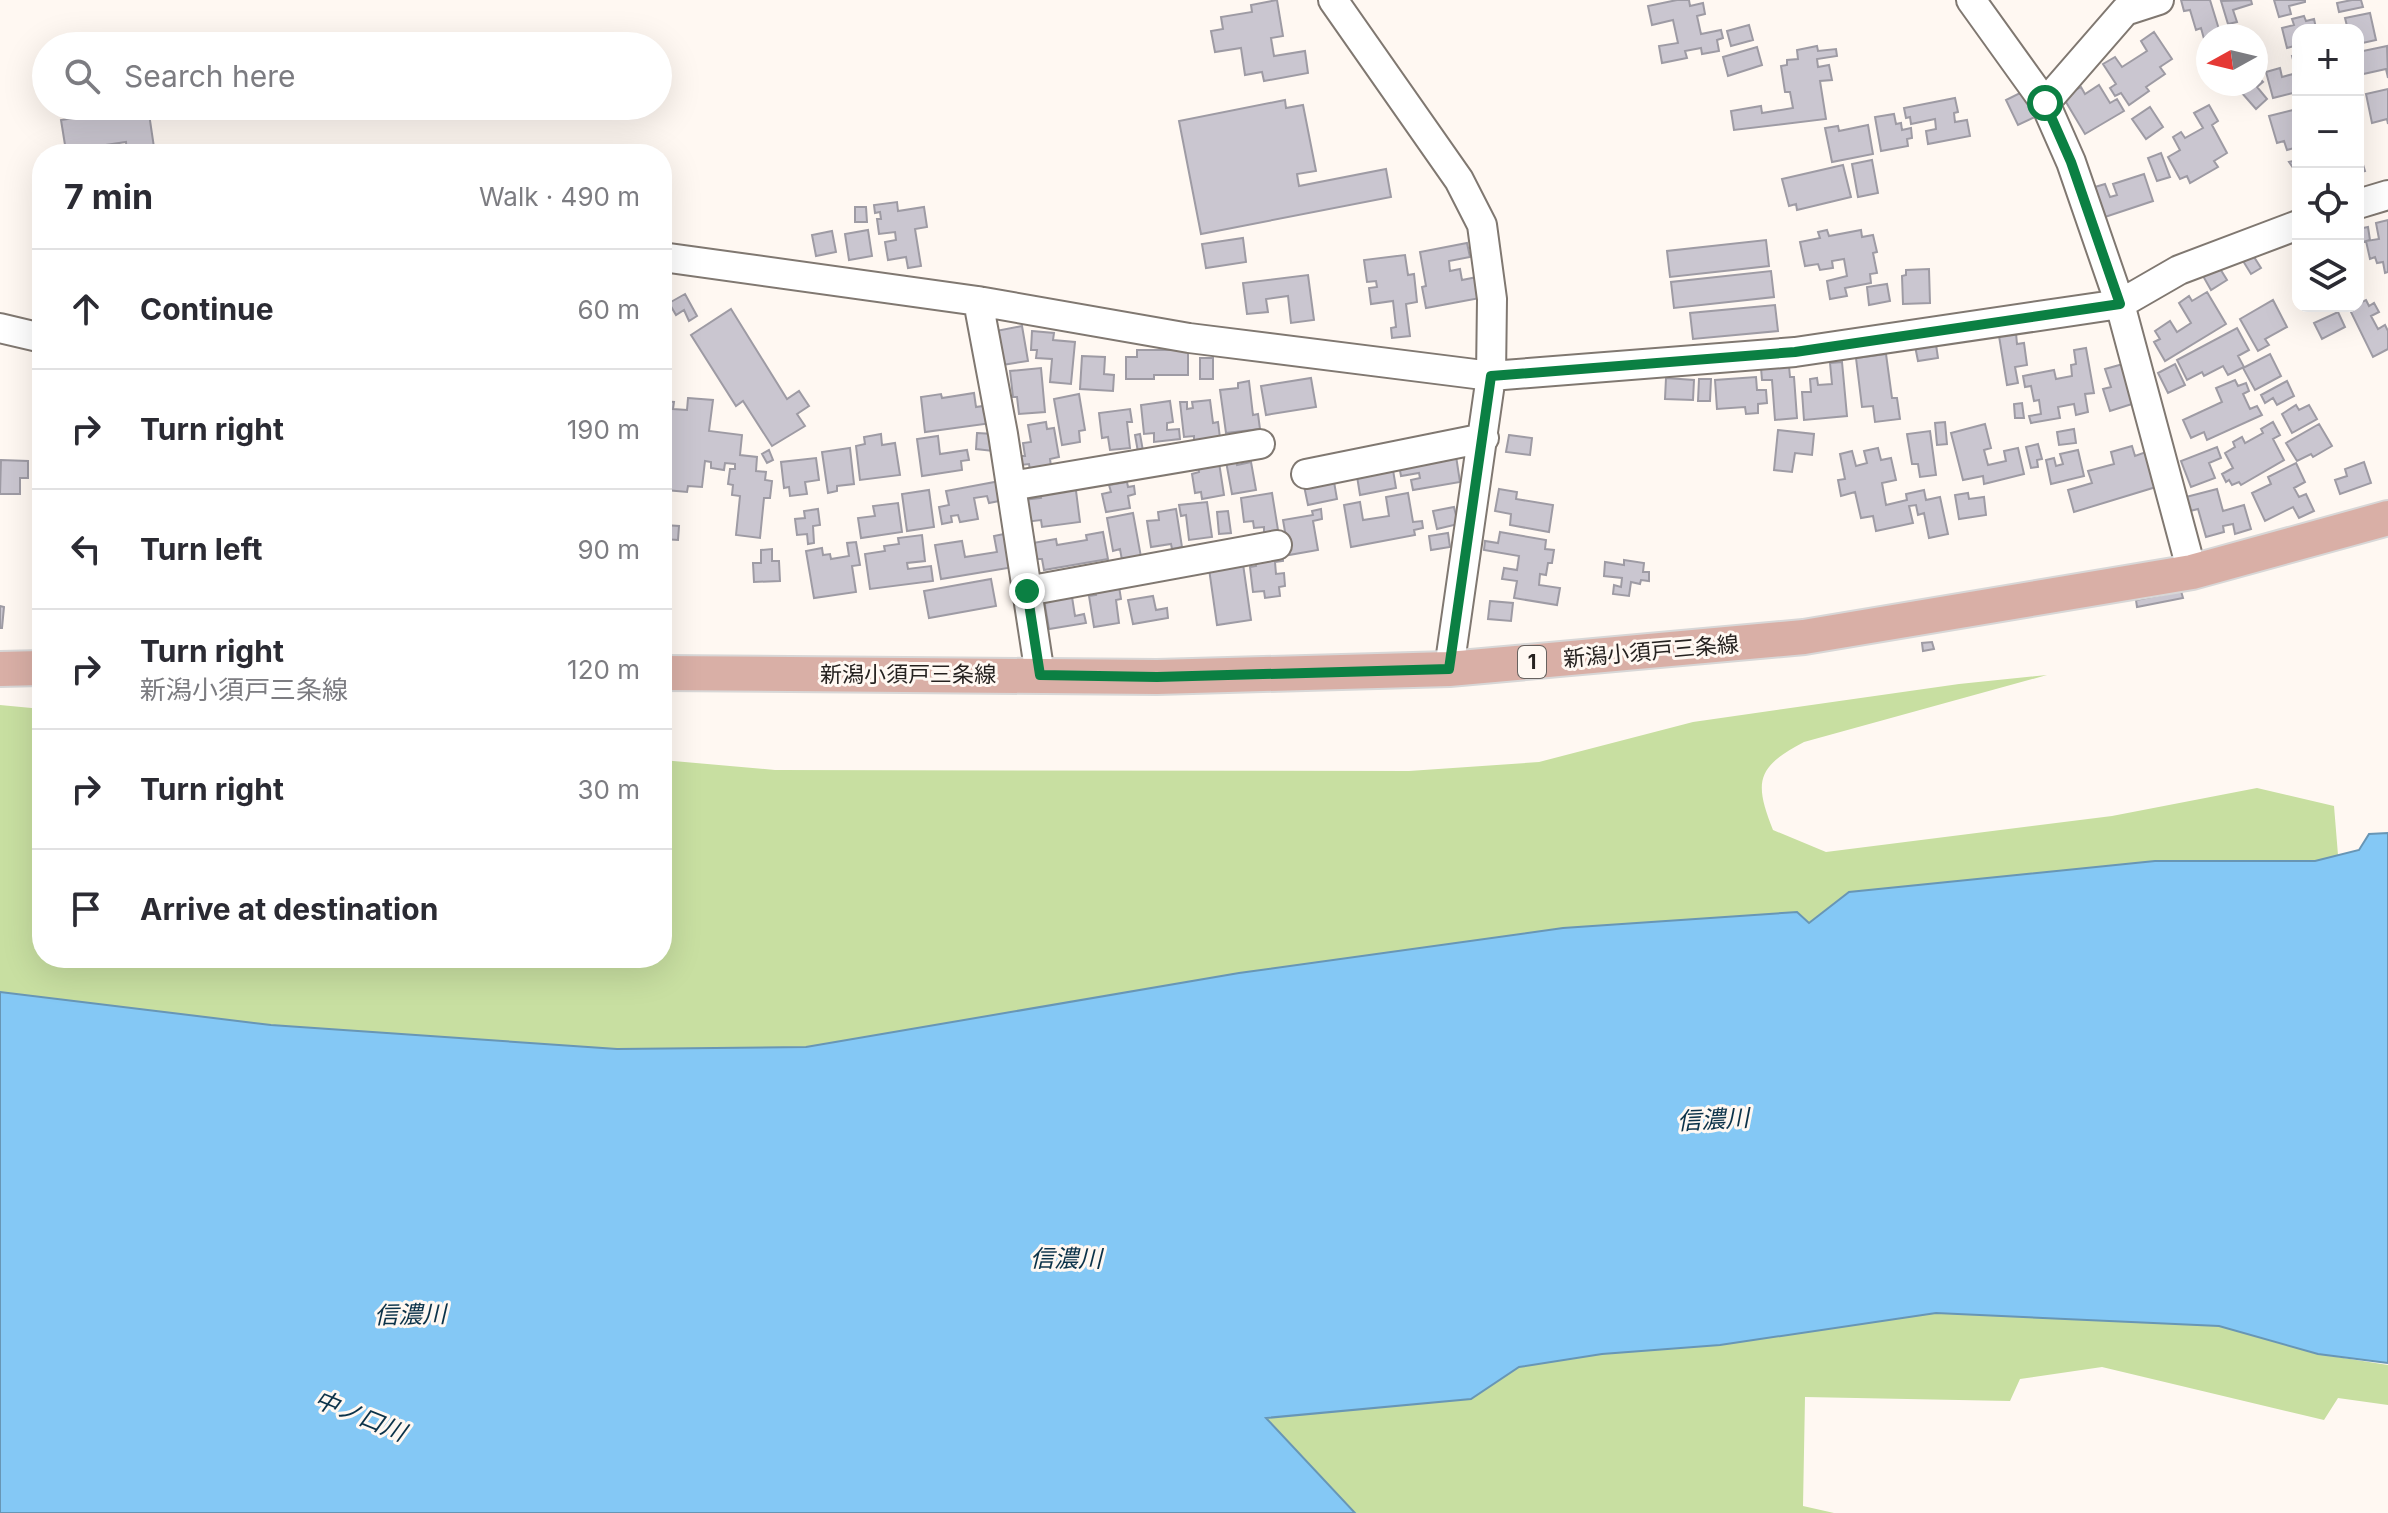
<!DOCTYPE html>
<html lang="en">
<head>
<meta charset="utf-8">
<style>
	:root { --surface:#fff; --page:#f2f2f3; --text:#2b2b33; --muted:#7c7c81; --line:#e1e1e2 }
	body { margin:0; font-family:Inter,"Noto Sans JP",sans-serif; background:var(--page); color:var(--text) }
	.controls { position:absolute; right:24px; top:24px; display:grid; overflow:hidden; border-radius:16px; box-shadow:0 8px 32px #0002 }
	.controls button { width:72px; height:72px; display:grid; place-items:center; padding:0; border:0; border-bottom:2px solid var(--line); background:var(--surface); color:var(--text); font:40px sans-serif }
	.compass { position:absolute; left:2196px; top:24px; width:72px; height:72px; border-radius:50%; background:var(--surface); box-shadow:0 8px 32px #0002; rotate:262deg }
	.stop { position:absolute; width:24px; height:24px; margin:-18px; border:6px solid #0b8043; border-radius:50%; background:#fff }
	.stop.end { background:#0b8043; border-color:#fff; box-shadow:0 2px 8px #0008 }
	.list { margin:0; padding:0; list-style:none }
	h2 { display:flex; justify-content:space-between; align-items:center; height:104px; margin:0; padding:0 32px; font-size:34px }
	h2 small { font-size:26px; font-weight:400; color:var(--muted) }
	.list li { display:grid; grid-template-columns:52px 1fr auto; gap:24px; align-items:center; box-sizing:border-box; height:120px; padding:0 32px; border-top:2px solid var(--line) }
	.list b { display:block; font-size:30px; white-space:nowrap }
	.list p { margin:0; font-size:26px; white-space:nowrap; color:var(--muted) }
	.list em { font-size:26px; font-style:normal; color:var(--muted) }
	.icon { flex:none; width:44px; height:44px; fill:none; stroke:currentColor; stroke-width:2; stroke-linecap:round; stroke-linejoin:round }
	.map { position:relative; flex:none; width:2388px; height:1513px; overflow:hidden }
	.search { position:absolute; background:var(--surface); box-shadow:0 8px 32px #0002; left:32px; top:32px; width:640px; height:88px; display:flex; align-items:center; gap:20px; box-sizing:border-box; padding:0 28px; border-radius:44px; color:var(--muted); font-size:30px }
	.panel { position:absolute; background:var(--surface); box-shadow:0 8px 32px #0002; left:32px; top:144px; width:640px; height:824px; border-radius:32px }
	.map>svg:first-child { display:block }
	.green { fill:#c8dfa1 }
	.water { fill:#84c8f5; stroke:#6896b5; stroke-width:2 }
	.building { fill:#cac6d0; stroke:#9e9ba4; stroke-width:2 }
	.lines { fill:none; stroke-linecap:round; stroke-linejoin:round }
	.minor-casing { stroke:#807871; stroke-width:32 }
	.major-casing { stroke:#d8d7d7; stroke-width:38 }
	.minor { stroke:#fff; stroke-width:28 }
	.major { stroke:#d9afa6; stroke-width:34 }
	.route { stroke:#0b8043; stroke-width:10 }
	.labels { text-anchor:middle; stroke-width:6; stroke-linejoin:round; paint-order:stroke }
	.shield { fill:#fff8f2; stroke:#67625f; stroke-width:2 }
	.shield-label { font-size:20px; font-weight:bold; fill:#262220 }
	.street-label { font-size:22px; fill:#262220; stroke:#fff8f2 }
	.water-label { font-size:24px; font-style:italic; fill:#0b3249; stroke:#fff8f2 }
</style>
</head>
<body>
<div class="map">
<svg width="2388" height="1513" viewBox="0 0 2388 1513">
	<rect width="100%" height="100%" fill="#fff8f2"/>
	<path class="green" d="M2047,675L1804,742C1756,767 1754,782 1773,830L1826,852L2112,816L2257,788L2334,806L2338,855L2315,861H2155L1849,892L1809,923L1797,912L1563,928L1239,973L806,1047L617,1049L271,1025L0,992V705L42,709V958H662V760L775,770L1409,771L1539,762L1693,722L1959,684Z
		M1936,1313L2219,1326L2318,1354L2388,1365V1405L2338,1398L2324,1420L2102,1367L2020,1379L2010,1401L1805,1397L1803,1506L1834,1513H1355L1265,1418L1471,1399L1519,1367L1602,1354L1720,1345Z"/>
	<path class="water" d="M2388,833V1363L2318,1354L2219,1326L1936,1313L1720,1345L1602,1354L1519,1367L1471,1399L1266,1418L1355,1513H0V992L271,1025L617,1049L806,1047L1239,973L1563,928L1797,912L1809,923L1849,892L2155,861H2315L2359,850L2369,834Z"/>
	<path class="building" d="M1277,0L1283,36L1271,38L1274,56L1305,51L1308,73L1264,81L1262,72L1245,75L1241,48L1215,52L1211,31L1223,29L1221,17L1252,12L1251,5Z
		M1677,0H1689L1690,6L1703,3L1705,14L1697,16L1701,34L1721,30L1723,38L1717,40L1719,51L1702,54L1701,48L1685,51L1687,58L1662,63L1659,46L1678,43L1673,20L1652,25L1648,6Z
		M2181,0H2210L2221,36H2208V45L2206,46L2201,28L2196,30L2190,10L2184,11Z
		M2251,0L2252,4L2233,10L2237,22L2228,24L2221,1Z
		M2274,0H2305V2L2289,6L2291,14L2279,17Z
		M2352,0H2361L2363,7L2339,12L2337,3Z
		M2370,13L2376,40L2358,44V30H2348L2345,18Z
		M2304,16L2306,21L2314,19L2316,28L2325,26L2326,30H2298V45L2287,48L2282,28L2294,25L2292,19Z
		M1749,25L1753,40L1731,46L1727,31Z
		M2154,32L2172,59L2160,67L2165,74L2146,87L2149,91L2129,105L2121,93L2115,96L2110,88L2116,84L2103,64L2115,57L2122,67L2147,51L2141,41Z
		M1817,46L1818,51L1836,49L1837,56L1817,59L1818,67L1829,65L1832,80L1820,81L1826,119L1734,130L1731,111L1761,106L1762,113L1793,108L1790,92H1785L1781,66L1787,65V60L1798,59L1797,50Z
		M2387,46L2388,78L2386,69L2359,75L2358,52Z
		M1757,47L1762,65L1728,76L1723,57Z
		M2298,54V78L2292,56Z
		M2280,68L2282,77L2293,74L2297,92L2273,98L2266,72Z
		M2256,75L2263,82L2257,87L2267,99L2256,109L2234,84H2256Z
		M2099,85L2110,103L2117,99L2124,111L2085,134L2063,97L2081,87L2085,94Z
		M2388,89V124L2387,119L2372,123L2366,94Z
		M2022,92L2035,117L2018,125L2006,100Z
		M1955,98L1958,112L1954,113L1955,122L1967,120L1970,136L1928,144L1926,131L1936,129L1935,119L1911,124L1910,117L1906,118L1904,108Z
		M1285,100L1286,108L1303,105L1316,171L1297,174L1299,186L1386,169L1391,197L1201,234L1179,121Z
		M2209,105L2218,121L2212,125L2227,153L2214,161L2218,167L2190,183L2187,176L2180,179L2168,157L2180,150L2173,137L2181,132L2185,138L2203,128L2194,113Z
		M148,107L155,154H127L126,142L66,151L61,120Z
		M2150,107L2163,127L2146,139L2132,119Z
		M2293,110L2296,122L2298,121V147L2287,150L2284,141L2277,143L2269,116Z
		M1894,114L1896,124L1901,123L1902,130L1911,128L1912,138L1907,139L1908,146L1881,151L1875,117Z
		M1868,125L1873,154L1832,162L1825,128L1838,126L1839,131Z
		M2161,153L2170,177L2157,181L2148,158Z
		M2358,158H2361L2365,171L2358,173Z
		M1872,160L1878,193L1858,197L1852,164Z
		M2298,160V175L2289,162Z
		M1843,165L1851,197L1797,210L1796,204L1789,206L1782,179Z
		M2144,174L2153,201L2105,217L2095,187L2105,184L2110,197L2117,195L2113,184Z
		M897,202L898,211L924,207L927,227L915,229L921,266L908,268L906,257L888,260L885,242L896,240L895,232L879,234L877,219H881L880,212L875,213L874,205Z
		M855,207H866L867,222H855Z
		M2388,220V272L2385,273L2383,262L2377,263L2375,257L2370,259L2366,241L2379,239L2376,223Z
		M2368,227L2370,240L2359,243L2358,229Z
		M868,230L872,256L849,260L845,234Z
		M1827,230L1829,236L1861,230L1862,237L1873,235L1877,252L1873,253L1877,273L1870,274L1871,283L1845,288L1847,296L1830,299L1827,281L1847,276L1844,259L1832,261L1833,268L1820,270L1818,264L1805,266L1800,242L1820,238L1818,232Z
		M832,231L836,252L816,256L812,235Z
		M1243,238L1246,262L1206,268L1202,244Z
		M1766,240L1769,266L1670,277L1667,251Z
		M1467,243L1470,257L1449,261L1450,271L1460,269L1462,280L1477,277L1480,298L1426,308L1422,287L1426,286L1420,252Z
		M2249,249L2261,268L2251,274L2240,256Z
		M1405,255L1408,275L1414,274L1417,302L1406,304L1410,336L1392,338L1391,328L1396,327L1393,301L1371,304L1369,288L1377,287L1376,281L1367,282L1364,260Z
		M2219,267L2227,280L2211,290L2203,276Z
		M1929,269L1930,303L1903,304L1902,276L1906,275V270Z
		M1771,271L1774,297L1674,308L1671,282Z
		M1308,275L1314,320L1291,323L1288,296L1266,299L1268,312L1247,314L1243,283Z
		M1887,284L1890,301L1869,305L1867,287Z
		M2207,292L2226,324L2165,361L2154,342L2160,339L2155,331L2170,321L2177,332L2191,323L2179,303L2189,296L2192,301Z
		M685,294L697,316L689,321L684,310L676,315L669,303Z
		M2273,300L2287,327L2265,339L2269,345L2258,351L2240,319Z
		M2366,300L2369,306L2374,303L2379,312L2371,316L2378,329L2385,325L2388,331V349L2373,357L2349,308Z
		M1775,305L1778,331L1693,339L1690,313Z
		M731,309L787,399L799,391L809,406L797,414L805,426L772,446L743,401L736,406L691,335Z
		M2338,312L2345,327L2322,339L2314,323Z
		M1022,326L1028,361L1002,365L996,331Z
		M2237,328L2249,350L2238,356L2244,367L2228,375L2223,366L2204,376L2202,372L2187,380L2177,360Z
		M1032,331L1054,333L1053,340L1075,342L1071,384L1050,382L1052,359L1036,358L1037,350H1031Z
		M2016,333L2017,344L2024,343L2027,365L2015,367L2018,383L2007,385L1999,336Z
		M1935,338L1938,358L1918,361L1914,341Z
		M2086,348L2094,393L2085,394L2088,412L2076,415L2074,404L2058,407L2060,418L2031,423L2029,416L2041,414L2039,400L2034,401L2031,386L2025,387L2023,376L2054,370L2056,379L2072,376L2071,365L2076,364L2074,350Z
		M1137,350H1188V375H1154V379H1126V357H1137Z
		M1886,354L1892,398H1897L1900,419L1875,422L1873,406L1862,407L1856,358Z
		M2270,354L2281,376L2255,390L2243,368Z
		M1082,356L1105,357L1104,374L1114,375L1113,391L1080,389Z
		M1200,358H1213V379H1200Z
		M1842,362L1847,416L1804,420L1802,392H1811L1810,379L1817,378L1818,385L1832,384L1830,363Z
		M2123,364L2135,403L2110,411L2103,389L2111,387L2105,369Z
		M2175,364L2185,385L2168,393L2158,373Z
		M1789,366L1790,377H1794L1797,418L1775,420L1772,380H1762L1761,368Z
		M1041,368L1045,412L1019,414L1017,397H1013L1010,371Z
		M1756,377L1757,390H1766L1767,403L1758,404V413L1746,414L1745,407L1717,409L1715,380Z
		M1311,378L1316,407L1266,415L1261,386Z
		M1666,378L1694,380L1693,400L1665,399Z
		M1699,379H1711L1710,401H1698Z
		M2235,380L2238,386L2246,383L2249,391L2243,394L2250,409L2257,406L2262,415L2207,440L2204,432L2191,438L2183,420L2222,402L2216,388Z
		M1249,381L1253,415L1258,414L1260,429L1226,433L1220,390L1238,388V383Z
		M2287,381L2294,396L2277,405L2273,398L2265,403L2261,395Z
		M974,393L976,407L983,406L984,414L990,413L992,423L925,432L921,397L941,394L942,398Z
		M1079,394L1085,430L1079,431L1080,442L1062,445L1054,399Z
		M688,398L713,400L709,431L742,435L740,455L757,457L756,471L766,472L765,480L772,481L770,498H764L760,538L736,535L740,496L732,495L733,485L728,484L730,469H735V464L725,463L724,470L711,468V462L705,461L702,487L688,486L687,492L666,490L667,480H662V401L674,402L673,409L687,410Z
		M1210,400L1213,423L1218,422L1220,438L1194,441V436L1184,437L1180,402H1187V409L1193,408L1192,402Z
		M1170,401L1173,422L1167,423V430L1179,429L1180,439L1154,442V433L1144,434L1141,405Z
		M2022,403L2024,418H2015L2014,404Z
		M2296,405L2299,410L2309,405L2317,419L2292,433L2282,414Z
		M1130,409L1132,422H1127L1130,448L1110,450L1108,437L1102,438L1099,413Z
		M1046,422L1047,429L1054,428L1059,457L1050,459L1051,466L1030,470L1029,464L1021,465L1019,456H1025L1023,443L1031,442L1028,425Z
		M1945,422L1947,444L1937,445L1935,423Z
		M2273,422L2280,435L2273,439L2284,460L2241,485L2239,482L2232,485L2229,480L2226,482L2222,474L2233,468L2225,453L2235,447L2233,442L2242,437L2245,443L2263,433L2261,429Z
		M1985,424L1991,448L1984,450L1988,465L2006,461L2004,451L2018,448L2024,474L1984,484L1983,476L1963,480L1951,433Z
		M2319,424L2332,446L2313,457L2311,454L2297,461L2286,443Z
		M2074,429L2076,443L2059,445L2057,432Z
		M1778,430L1814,434L1812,455L1795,453L1792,472L1774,470Z
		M1930,431L1936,475L1920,477L1918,464H1912L1907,434Z
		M977,433L994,434L993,451L976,449Z
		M881,434L882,445L895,443L900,475L860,480L856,446L865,444L864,437Z
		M1140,434L1143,451L1138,452L1135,435Z
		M1509,435L1532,438L1530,455L1506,452Z
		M938,436L940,454L967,450L969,460L961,461L962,470L922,476L917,439Z
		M2038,444L2042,459L2037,460L2038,467L2031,468L2026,447Z
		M2132,446L2135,456L2146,452L2156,487L2074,512L2068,490L2092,483L2088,471L2114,464L2111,452Z
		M2217,447L2221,458L2209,463L2215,478L2191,487L2181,461Z
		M850,448L854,484L837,486V491L828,493L822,452Z
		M1878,448L1881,460L1891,458L1896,480L1882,483L1886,505L1907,500L1906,494L1924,490L1926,500L1940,497L1948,534L1929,538L1924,513L1918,515L1916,505L1909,506L1913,523L1876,531L1873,516L1861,518L1855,492L1841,496L1838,480L1845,479L1840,454L1852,451L1856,466L1867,463L1864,451Z
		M769,450L773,460L767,463L762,454Z
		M2078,450L2084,476L2051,484L2046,460L2054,458L2056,466L2063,464L2060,454Z
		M1235,454L1237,465L1251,462L1256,490L1232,494L1225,456Z
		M1218,456L1224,495L1202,499L1201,492L1195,493L1192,474L1199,472L1197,459Z
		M1456,456L1460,482L1413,490L1411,480L1420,478L1419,473L1401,476L1398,460Z
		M816,458L819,480L805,482L807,494L790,496L789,487L784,488L781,462Z
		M1,460L28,461V478H20V494H0Z
		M2364,462L2371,483L2340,494L2335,480L2347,476L2345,469Z
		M2296,463L2305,482L2294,488L2299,497L2306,494L2314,511L2299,518L2293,507L2265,521L2252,493L2271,484L2268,477Z
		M1356,470H1393L1396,488L1360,495Z
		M1333,476L1337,499L1308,505L1303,481Z
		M1000,481L1004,500L989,503L987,496L974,498L978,519L960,522L958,515L951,516L952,522L942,524L939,507L949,505L946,491Z
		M1127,482L1128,487L1134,486L1135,494L1128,496L1130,508L1106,512L1102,494L1111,492L1109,485Z
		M1075,483L1080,522L1042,527L1041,520L1025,522L1023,500L1041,498L1039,488Z
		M1499,489L1517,492L1516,499L1553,505L1549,532L1510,525L1511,514L1495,511Z
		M2217,489L2223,511L2244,505L2251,529L2235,534L2233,524L2223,526L2224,532L2206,537L2198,509L2190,511L2186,497Z
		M929,490L934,527L907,531L902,494Z
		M1272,493L1278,530L1264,533V527L1254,528L1253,521L1244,522L1241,498Z
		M1408,493L1413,522L1422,521L1423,528L1414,530L1415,535L1351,547L1344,505L1360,502L1363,520L1389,516L1386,497Z
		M1968,493L1969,499L1984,497L1986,515L1959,519L1955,495Z
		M1207,502L1212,537L1189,540L1186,515L1181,516L1179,505Z
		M898,503L902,532L861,538L858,518L875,516L873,506Z
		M1454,507L1458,524L1437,529L1433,511Z
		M818,509L820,525L813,526L814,543L808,544L807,534L797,535L795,519L805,518L804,511Z
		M1176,509L1182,547L1172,549L1171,544L1151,547L1147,521L1159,520L1158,512Z
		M1321,509L1322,519L1313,521L1318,550L1289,555L1283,520L1313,515L1312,511Z
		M1228,511L1231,533L1219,534L1217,512Z
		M1133,513L1141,557L1122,560L1120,549L1113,551L1107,518Z
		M664,525L679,526L678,540L663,539Z
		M1103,532L1108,559L1044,570L1042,559H1036L1033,543L1056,539L1057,545L1087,540L1086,535Z
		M1500,532L1546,540L1545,549L1554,550L1552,563H1548L1546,575L1540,574L1539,585L1560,588L1557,605L1514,598L1517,581L1502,579L1504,568L1517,570L1519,556L1484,550L1485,541L1498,543Z
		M1009,533L1014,567L941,579L935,545L962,541L965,557L997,552L994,536Z
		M1448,533L1450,547L1431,550L1429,536Z
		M922,535L925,561L907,563L908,569L931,566L933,581L870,589L865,554L885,551L884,546L899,544L898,538Z
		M41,536H42V614H37Z
		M856,542L860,565L852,566L856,592L814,598L806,551L822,548L823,555L830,554L831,559L849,556L847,543Z
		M772,549V561H779L780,581L754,582L753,563H761V550Z
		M1282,550L1283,561L1275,562L1276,574L1284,573L1285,586L1279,587L1280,596L1265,598L1264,591L1253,592L1250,567L1256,566L1254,553Z
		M1242,557L1251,620L1217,625L1209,569Z
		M1624,560L1644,563L1643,572H1649V581L1641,580L1640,584L1631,582L1629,596L1613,594L1614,585L1621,587L1622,578L1604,576L1605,562L1624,565Z
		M991,579L996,606L929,618L924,591Z
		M1118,580L1121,599L1116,600L1119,623L1094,627L1089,596L1096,595L1095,588Z
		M2181,591L2183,598L2137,607L2136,600Z
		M1043,594L1072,597L1075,616L1084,614L1086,623L1049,629Z
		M1153,596L1156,610L1167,608L1168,618L1133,624L1128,600Z
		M1490,601L1513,603L1511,621L1488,619Z
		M0,606L4,607L2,628H0Z
		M1932,642L1934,649L1923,651L1922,643Z"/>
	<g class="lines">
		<g class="minor-casing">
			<path id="minor" d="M1333,0L1459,180L1482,225L1492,299L1491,376L1449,669
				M1971,0L2045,103L2071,162L2120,304L2192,572
				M2045,103L2125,11L2159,0
				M2358,204L2388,195
				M662,257L978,301L1189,338L1491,376L1795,352L2120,304L2179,270L2298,225
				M978,301L1003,434L1040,675
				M0,328L42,338
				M1306,474L1484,438
				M1011,486L1260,444
				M1027,591L1277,545"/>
		</g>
		<g class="major-casing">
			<path id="major" d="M0,669L42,668
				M662,673L1157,677L1449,669L1804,637L2192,572L2388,518"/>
		</g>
		<use href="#minor" class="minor"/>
		<use href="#major" class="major"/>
	</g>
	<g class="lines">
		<path class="route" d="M1027,591L1040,675L1157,677L1449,669L1491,376L1795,352L2120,304L2071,162L2045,103"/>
	</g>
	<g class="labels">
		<rect class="shield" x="1518" y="646" width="28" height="32" rx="6"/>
		<g class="shield-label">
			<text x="1532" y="669">1</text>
		</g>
		<g class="street-label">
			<text transform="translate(1651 651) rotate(-5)" y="8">新潟小須戸三条線</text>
			<text x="908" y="682">新潟小須戸三条線</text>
		</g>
		<g class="water-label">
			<text transform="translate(1713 1120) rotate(-3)" y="8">信濃川</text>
			<text x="1066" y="1267">信濃川</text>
			<text transform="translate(410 1315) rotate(-1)" y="8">信濃川</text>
			<text transform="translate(360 1416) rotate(22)" y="8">中ノ口川</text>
		</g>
	</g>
</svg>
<div class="controls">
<button>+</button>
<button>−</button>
<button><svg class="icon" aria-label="locate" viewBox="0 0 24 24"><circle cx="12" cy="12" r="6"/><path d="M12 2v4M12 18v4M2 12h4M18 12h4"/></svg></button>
<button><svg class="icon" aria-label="layers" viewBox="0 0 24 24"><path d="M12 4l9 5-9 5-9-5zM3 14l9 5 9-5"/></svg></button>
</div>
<svg class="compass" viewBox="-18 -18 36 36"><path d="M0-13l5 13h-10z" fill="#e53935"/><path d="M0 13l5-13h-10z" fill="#7c7c81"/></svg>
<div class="stop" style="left:2045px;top:103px"></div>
<div class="stop end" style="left:1027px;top:591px"></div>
<div class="search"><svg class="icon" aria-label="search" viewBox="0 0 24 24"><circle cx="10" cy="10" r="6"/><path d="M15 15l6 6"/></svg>Search here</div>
<section class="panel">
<h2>7 min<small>Walk · 490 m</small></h2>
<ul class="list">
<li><svg class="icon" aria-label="ahead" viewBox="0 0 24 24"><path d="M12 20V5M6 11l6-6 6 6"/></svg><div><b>Continue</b></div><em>60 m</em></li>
<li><svg class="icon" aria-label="right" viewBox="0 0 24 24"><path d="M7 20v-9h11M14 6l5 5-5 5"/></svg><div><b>Turn right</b></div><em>190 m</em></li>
<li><svg class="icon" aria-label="left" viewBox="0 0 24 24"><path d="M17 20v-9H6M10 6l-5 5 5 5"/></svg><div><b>Turn left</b></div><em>90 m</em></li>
<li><svg class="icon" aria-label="right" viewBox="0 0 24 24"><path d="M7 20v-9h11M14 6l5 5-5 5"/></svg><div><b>Turn right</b><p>新潟小須戸三条線</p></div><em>120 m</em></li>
<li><svg class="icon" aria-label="right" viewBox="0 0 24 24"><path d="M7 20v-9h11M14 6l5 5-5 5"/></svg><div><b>Turn right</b></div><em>30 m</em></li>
<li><svg class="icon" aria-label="arrive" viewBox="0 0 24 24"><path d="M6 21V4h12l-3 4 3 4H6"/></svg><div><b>Arrive at destination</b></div></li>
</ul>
</section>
</div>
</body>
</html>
